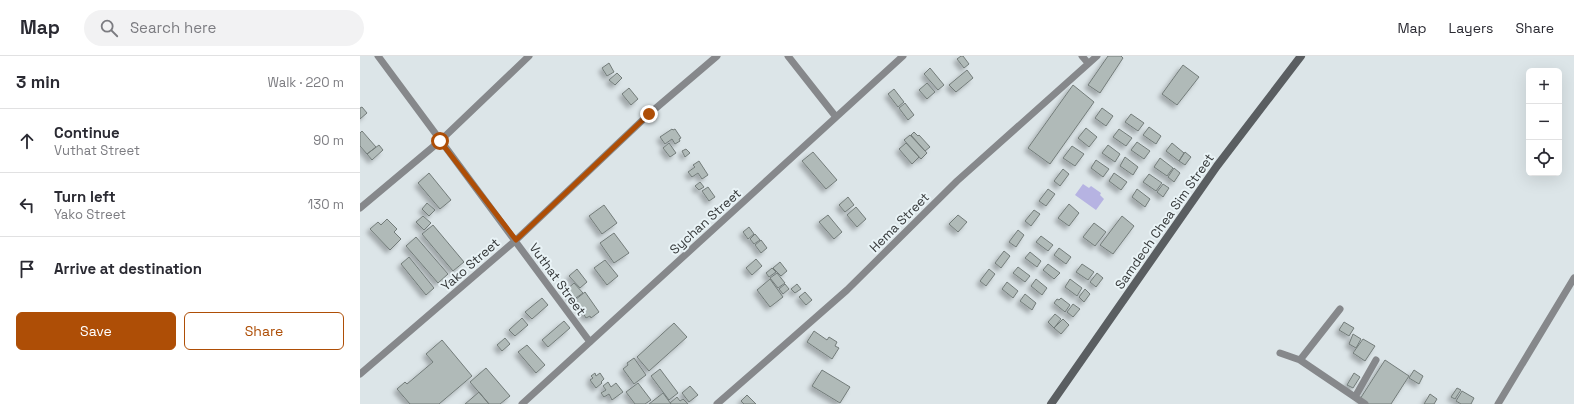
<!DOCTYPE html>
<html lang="en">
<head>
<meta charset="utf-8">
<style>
	:root { --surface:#fff; --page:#f2f2f3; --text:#2b2b33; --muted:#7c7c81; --line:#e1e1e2; --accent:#ae4e06 }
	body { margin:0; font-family:"Space Grotesk",sans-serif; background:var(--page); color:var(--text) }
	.controls { position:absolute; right:12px; top:12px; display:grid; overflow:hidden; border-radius:6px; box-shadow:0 4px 16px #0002 }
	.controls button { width:36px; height:36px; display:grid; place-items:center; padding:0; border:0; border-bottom:1px solid var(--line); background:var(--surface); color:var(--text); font:20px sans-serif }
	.stop { position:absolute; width:12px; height:12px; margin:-9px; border:3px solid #ae4e06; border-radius:50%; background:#fff }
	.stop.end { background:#ae4e06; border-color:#fff; box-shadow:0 1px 4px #0008 }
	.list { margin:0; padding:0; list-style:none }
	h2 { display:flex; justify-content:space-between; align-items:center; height:52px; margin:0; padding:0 16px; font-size:17px }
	h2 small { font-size:13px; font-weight:400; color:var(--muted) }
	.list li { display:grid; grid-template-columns:26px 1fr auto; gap:12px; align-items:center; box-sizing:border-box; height:64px; padding:0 16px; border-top:1px solid var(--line) }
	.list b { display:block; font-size:15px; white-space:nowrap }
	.list p { margin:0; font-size:13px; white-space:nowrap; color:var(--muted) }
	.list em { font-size:13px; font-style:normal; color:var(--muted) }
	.actions { display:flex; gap:8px; padding:12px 16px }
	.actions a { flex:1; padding:9px 0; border:1px solid var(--accent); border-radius:6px; text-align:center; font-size:14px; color:var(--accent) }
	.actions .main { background:var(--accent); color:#fff }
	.icon { flex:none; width:22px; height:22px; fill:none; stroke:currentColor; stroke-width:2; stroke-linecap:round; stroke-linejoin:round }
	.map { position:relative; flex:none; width:1214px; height:348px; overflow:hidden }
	header { display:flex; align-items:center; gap:24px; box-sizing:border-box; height:56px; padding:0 20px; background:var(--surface); border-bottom:1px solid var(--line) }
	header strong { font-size:19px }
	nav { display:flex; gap:22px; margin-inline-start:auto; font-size:14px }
	.search { width:280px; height:36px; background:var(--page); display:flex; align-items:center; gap:10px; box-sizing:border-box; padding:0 14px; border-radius:22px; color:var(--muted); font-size:15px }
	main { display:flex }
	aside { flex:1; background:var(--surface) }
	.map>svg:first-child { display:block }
	.water { fill:#b6b3e2 }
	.building { fill:#b0bab8; stroke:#737c7a; filter:url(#shadow) }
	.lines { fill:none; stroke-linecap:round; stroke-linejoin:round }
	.street { stroke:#86888b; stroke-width:7 }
	.secondary { stroke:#5a5e61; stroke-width:8 }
	.route { stroke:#ae4e06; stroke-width:5 }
	.labels { text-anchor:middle; stroke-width:4; stroke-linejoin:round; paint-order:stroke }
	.street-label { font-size:13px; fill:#353839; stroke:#e9f3f6 }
</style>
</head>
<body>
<header>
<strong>Map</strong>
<div class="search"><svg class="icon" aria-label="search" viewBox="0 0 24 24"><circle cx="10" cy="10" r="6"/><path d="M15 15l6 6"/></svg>Search here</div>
<nav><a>Map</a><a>Layers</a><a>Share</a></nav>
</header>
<main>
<aside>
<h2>3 min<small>Walk · 220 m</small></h2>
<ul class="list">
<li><svg class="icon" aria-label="ahead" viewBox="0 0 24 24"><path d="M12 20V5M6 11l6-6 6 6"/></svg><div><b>Continue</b><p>Vuthat Street</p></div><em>90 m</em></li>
<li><svg class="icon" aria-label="left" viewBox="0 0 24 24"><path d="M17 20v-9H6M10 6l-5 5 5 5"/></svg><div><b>Turn left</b><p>Yako Street</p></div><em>130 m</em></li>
<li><svg class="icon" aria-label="arrive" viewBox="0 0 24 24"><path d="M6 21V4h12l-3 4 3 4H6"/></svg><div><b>Arrive at destination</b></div></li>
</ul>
<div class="actions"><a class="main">Save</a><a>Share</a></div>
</aside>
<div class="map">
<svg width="1214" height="348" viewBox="0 0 1214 348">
	<defs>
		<filter id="shadow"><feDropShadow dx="-3.5" dy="3.5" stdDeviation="2" flood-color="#0004"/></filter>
	</defs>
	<rect width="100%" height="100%" fill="#dce5e8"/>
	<path class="water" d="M723,128L729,132L731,130L741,137L740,139L744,143L736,154L715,139Z"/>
	<path class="building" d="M601,0H603L609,8L604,12L597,3Z
		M748,0H761L763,2L740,37L728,29Z
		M249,7L254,16L247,20L242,12Z
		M823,9L839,21L817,49L802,38Z
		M570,12L584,29L578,34L564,18Z
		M607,14L613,22L596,36L589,29Z
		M257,17L262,22L255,29L249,24Z
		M567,27L575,36L567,43L559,34Z
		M713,29L734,46L690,108L668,92Z
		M269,32L278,43L271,49L262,38Z
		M534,33L544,46L538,51L528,38Z
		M545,47L554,59L548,64L539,52Z
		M2,51L7,57L0,63V52Z
		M742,52L753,60L746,70L735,62Z
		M771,58L784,67L778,75L765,66Z
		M789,71L801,80L796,88L783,79Z
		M726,72L737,81L729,91L718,82Z
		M312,73L313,74L315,73L321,82L319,83L320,85L315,88L312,83L305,88L300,81Z
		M759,73L772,82L766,90L753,81Z
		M2,75L16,91L7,98L0,90V77Z
		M554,76L558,80L559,79L570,91L565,95L551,79Z
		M550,79L567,97L561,103L544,84Z
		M777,86L790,95L784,103L771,94Z
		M309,87L316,97L310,101L303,92Z
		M546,87L559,101L552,108L539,93Z
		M812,87L824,97L819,105L806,95Z
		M19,89L23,94L12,104L7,98Z
		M748,89L760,98L755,106L742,97Z
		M712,90L724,98L715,110L703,102Z
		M326,93L330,97L325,101L322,95Z
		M453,96L477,124L466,133L442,105Z
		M825,96L831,101L825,109L819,105Z
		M765,101L778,111L773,119L760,110Z
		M800,102L813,112L807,120L794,111Z
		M736,104L749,113L743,121L731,112Z
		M339,105L348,119L342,123L338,117L332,121L328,116L335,111L333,109Z
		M814,112L820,117L814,126L808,121Z
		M703,113L709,118L700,130L694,125Z
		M69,117L91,144L80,153L58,127Z
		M754,117L767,126L761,134L749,125Z
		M789,118L802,127L796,135L783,126Z
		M340,126L344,131L339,134L335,130Z
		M803,128L809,132L803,141L797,136Z
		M348,131L355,141L349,145L342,135Z
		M688,133L695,138L686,150L679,145Z
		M777,133L790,143L785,151L772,141Z
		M488,141L494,149L485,156L479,149Z
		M67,147L75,154L69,160L62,153Z
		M709,148L719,157L709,170L698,162Z
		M244,149L257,167L242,178L229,160Z
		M496,151L506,163L497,171L487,159Z
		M674,154L680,158L671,170L665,165Z
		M468,159L482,176L474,183L459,166Z
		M598,159L607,166L598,176L589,168Z
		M63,160L71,167L64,174L56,166Z
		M762,160L774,170L753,198L740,189Z
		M27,163L37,173L34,176L41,183L30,194L10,173L18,166L21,169Z
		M734,167L746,176L735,190L723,181Z
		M73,169L104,206L93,215L62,178Z
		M389,171L394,178L388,183L383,176Z
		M658,174L664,179L656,191L649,186Z
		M254,177L269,197L254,207L240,187Z
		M395,178L400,184L394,188L390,183Z
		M681,180L693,189L688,195L676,186Z
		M56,181L88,218L78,227L46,190Z
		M401,184L407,192L401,197L395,189Z
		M699,192L711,201L706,208L694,199Z
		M644,195L650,200L641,212L635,207Z
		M670,196L681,205L677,211L665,202Z
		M49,201L74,232L66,239L41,208Z
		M396,203L402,210L392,219L386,212Z
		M245,204L258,220L247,229L234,212Z
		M420,206L427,215L421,220L413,212Z
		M688,208L700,217L694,223L683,214Z
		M722,208L734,216L728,224L716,216Z
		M658,211L670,220L665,226L653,217Z
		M412,212L416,216L409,221L406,217Z
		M217,213L227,226L220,232L209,220Z
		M629,213L635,218L626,230L620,225Z
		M417,217L425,227L418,232L410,222Z
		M737,217L743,222L736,231L730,226Z
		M410,223L423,241L410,251L397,234Z
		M676,223L687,232L682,239L671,230Z
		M710,223L722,232L717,240L705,231Z
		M647,226L658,235L653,242L642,233Z
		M214,227L223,237L213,244L206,234Z
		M425,228L429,233L423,238L419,233Z
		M437,228L441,233L435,237L431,233Z
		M725,233L730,238L724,246L719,241Z
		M225,236L239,256L231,262L230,260L226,262L215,244Z
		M445,236L452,244L446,249L439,241Z
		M665,238L676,247L672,254L660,245Z
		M182,242L188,249L172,263L165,256Z
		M701,242L710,249L705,256L694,247L697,243L699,244Z
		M713,248L720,253L713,261L707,256Z
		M695,258L701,263L694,272L688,266Z
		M162,262L168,269L155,280L149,274Z
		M703,263L709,269L701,278L694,272Z
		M204,265L210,272L188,291L182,284Z
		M984,266L994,272L989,280L979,274Z
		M314,267L327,281L289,315L277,301Z
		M454,275L467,284L469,281L477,286L475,290L479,292L472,303L447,286Z
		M993,278L1001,283L996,292L989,288Z
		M145,282L150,288L142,295L137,289Z
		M1003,283L1015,290L1005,305L993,297Z
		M82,284L112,320L79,348H50L37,333L45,326L47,328L73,306L66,298Z
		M167,289L185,309L176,317L158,296Z
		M274,302L286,319L274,328L263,313L268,309L267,307Z
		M1025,304L1049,320L1031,348H1008L1000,343Z
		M126,312L150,340L140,348H129L110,326Z
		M300,313L318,337L309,344L291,320Z
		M462,314L490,331L480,347L452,330Z
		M1054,314L1063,320L1059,328L1049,322Z
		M235,317L236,320L240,317L244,323L241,326L242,327L236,332L230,324L233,322L231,320Z
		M994,317L1000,321L993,332L987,329Z
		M248,326L251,331L256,327L263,336L252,344L249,338L244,341L241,337L246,334L243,330Z
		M278,327L291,344L285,348H275L266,336Z
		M330,330L338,339L329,346L322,337Z
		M1097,332L1101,334L1095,343L1091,341Z
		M1102,335L1114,342L1111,348H1101L1096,345Z
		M119,336L129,348H105Z
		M303,337L311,348H289Z
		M1070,338L1077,343L1074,348H1064Z
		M387,339L396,348H384L381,345Z
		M317,341L320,345L323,343L328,348H311L310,347Z"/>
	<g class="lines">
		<path class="street" d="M18,0L230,286
			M428,0L476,61
			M722,0L728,7
			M0,152L80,85L169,0
			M920,297L940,304L1005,348
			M940,304L980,253
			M0,318L156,184L289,58L357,0
			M995,341L1016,304
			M162,348L543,0
			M357,348L487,234L597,125L737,0
			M1138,348L1214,222"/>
		<path class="secondary" d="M691,348L857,110L941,0"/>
	</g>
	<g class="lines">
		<path class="route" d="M80,85L156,184L289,58"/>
	</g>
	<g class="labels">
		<g class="street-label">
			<text transform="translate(345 165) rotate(-42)" y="5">Sychan Street</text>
			<text transform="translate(804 165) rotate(-55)" y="5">Samdech Chea Sim Street</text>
			<text transform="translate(539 166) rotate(-45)" y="5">Hema Street</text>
			<text transform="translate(110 208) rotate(-41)" y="5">Yako Street</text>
			<text transform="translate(198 223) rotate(54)" y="5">Vuthat Street</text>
		</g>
	</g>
</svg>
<div class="controls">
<button>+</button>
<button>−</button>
<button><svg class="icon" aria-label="locate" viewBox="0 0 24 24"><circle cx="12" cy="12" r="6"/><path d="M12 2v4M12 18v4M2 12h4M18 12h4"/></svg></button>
</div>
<div class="stop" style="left:80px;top:85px"></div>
<div class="stop end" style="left:289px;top:58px"></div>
</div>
</main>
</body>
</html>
